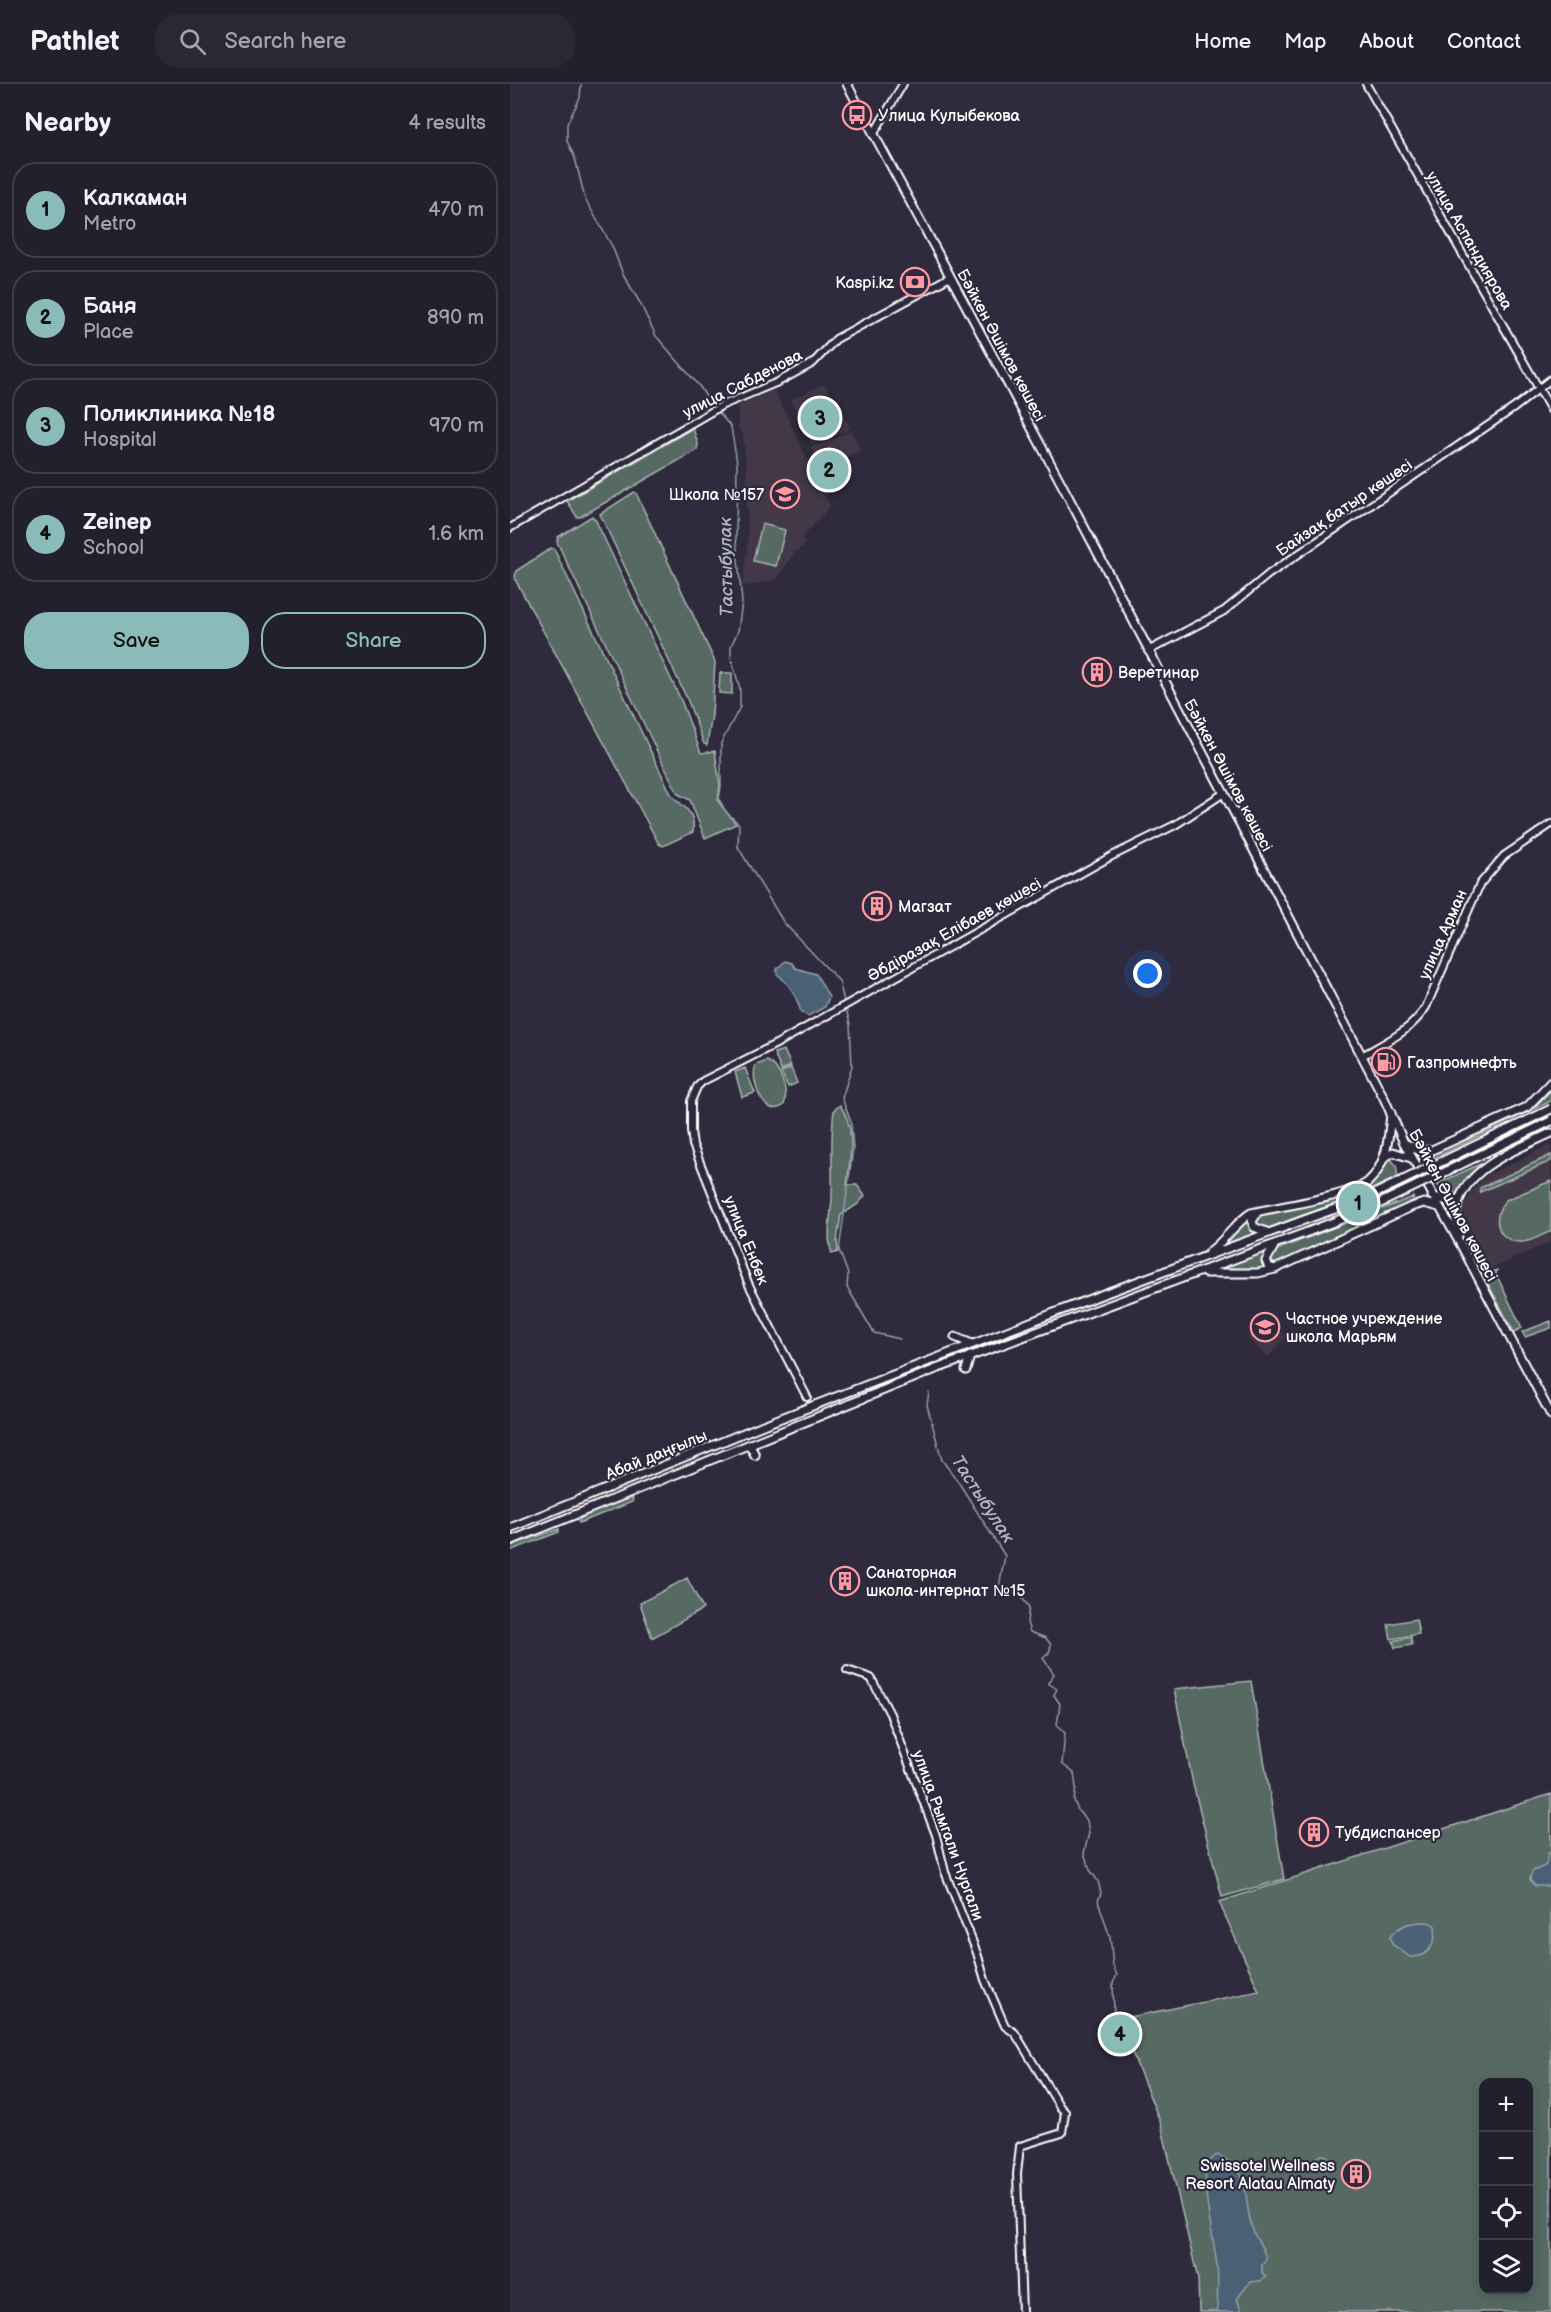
<!DOCTYPE html>
<html lang="en">
<head>
<meta charset="utf-8">
<style>
	:root { --surface:#23202e; --page:#2b2836; --text:#f1f3f6; --muted:#a3a3aa; --line:#403e4a; --accent:#8bbbb9 }
	body { margin:0; font-family:"Balsamiq Sans",sans-serif; background:var(--page); color:var(--text) }
	.controls { position:absolute; right:18px; bottom:18px; display:grid; overflow:hidden; border-radius:12px; box-shadow:0 3px 15px #0003 }
	.controls button { width:54px; height:54px; display:grid; place-items:center; padding:0; border:0; border-bottom:2px solid var(--line); background:var(--surface); color:var(--text); font:30px sans-serif }
	.you { position:absolute; left:638px; top:890px; width:21px; height:21px; margin:-15px; border:4px solid #fff; border-radius:50%; background:#1a73e8; box-shadow:0 0 0 9px #1a73e833 }
	.badge { display:grid; place-items:center; width:39px; height:39px; border-radius:50%; background:var(--accent); color:#111; font-size:20px; font-weight:700 }
	.pin { position:absolute; translate:-50% -50%; border:3px solid #fff; box-shadow:0 2px 6px #0006 }
	.list { margin:0; padding:0; list-style:none }
	h2 { display:flex; justify-content:space-between; align-items:center; height:78px; margin:0; padding:0 24px; font-size:26px }
	h2 small { font-size:20px; font-weight:400; color:var(--muted) }
	.list li { display:grid; grid-template-columns:39px 1fr auto; gap:18px; align-items:center; box-sizing:border-box; height:96px; margin:0 12px 12px; padding:0 12px; border:2px solid var(--line); border-radius:24px }
	.list b { display:block; font-size:22px; white-space:nowrap }
	.list p { margin:0; font-size:20px; white-space:nowrap; color:var(--muted) }
	.list em { font-size:20px; font-style:normal; color:var(--muted) }
	.actions { display:flex; gap:12px; padding:18px 24px }
	.actions a { flex:1; padding:14px 0; border:2px solid var(--accent); border-radius:24px; text-align:center; font-size:21px; color:var(--accent) }
	.actions .main { background:var(--accent); color:#111 }
	.icon { flex:none; width:33px; height:33px; fill:none; stroke:currentColor; stroke-width:2; stroke-linecap:round; stroke-linejoin:round }
	.map { position:relative; flex:none; width:1041px; height:2228px; overflow:hidden }
	header { display:flex; align-items:center; gap:36px; box-sizing:border-box; height:84px; padding:0 30px; background:var(--surface); border-bottom:2px solid var(--line) }
	header strong { font-size:28px }
	nav { display:flex; gap:33px; margin-inline-start:auto; font-size:21px }
	.search { width:420px; height:54px; background:var(--page); display:flex; align-items:center; gap:15px; box-sizing:border-box; padding:0 21px; border-radius:24px; color:var(--muted); font-size:22px }
	main { display:flex }
	aside { flex:1; background:var(--surface) }
	.map>svg:first-child { display:block }
	.built { fill:#423946 }
	.green { fill:#566a63; stroke:#aab4b1; stroke-width:1.5; fill-rule:evenodd }
	.water { fill:#4a6175; stroke:#92a0ac; stroke-width:1.5 }
	.lines { fill:none; stroke-linecap:round; stroke-linejoin:round }
	.stream { stroke:#92a0ac; stroke-width:1.5 }
	.tertiary-casing { stroke:#fff; stroke-width:10 }
	.secondary-casing { stroke:#fff; stroke-width:11 }
	.tertiary { stroke:#2f2a3d; stroke-width:6 }
	.secondary { stroke:#2f2a3d; stroke-width:7 }
	.secondary-bridge-casing { stroke:#fff; stroke-width:11; stroke-linecap:butt }
	.secondary-bridge { stroke:#2f2a3d; stroke-width:7 }
	.labels { text-anchor:middle; stroke-width:4.5; stroke-linejoin:round; paint-order:stroke }
	.poi-label { font-size:16px; fill:#fff; stroke:#2f2a3d; text-anchor:start }
	.street-label { font-size:16px; fill:#fff; stroke:#2f2a3d }
	.water-label { font-size:18px; font-style:italic; fill:#aeb8c1; stroke:#2f2a3d }
</style>
</head>
<body>
<header>
<strong>Pathlet</strong>
<div class="search"><svg class="icon" aria-label="search" viewBox="0 0 24 24"><circle cx="10" cy="10" r="6"/><path d="M15 15l6 6"/></svg>Search here</div>
<nav><a>Home</a><a>Map</a><a>About</a><a>Contact</a></nav>
</header>
<main>
<aside>
<h2>Nearby<small>4 results</small></h2>
<ul class="list">
<li><span class="badge">1</span><div><b>Калкаман</b><p>Metro</p></div><em>470 m</em></li>
<li><span class="badge">2</span><div><b>Баня</b><p>Place</p></div><em>890 m</em></li>
<li><span class="badge">3</span><div><b>Поликлиника №18</b><p>Hospital</p></div><em>970 m</em></li>
<li><span class="badge">4</span><div><b>Zeinep</b><p>School</p></div><em>1.6 km</em></li>
</ul>
<div class="actions"><a class="main">Save</a><a>Share</a></div>
</aside>
<div class="map">
<svg width="1041" height="2228" viewBox="0 0 1041 2228">
	<rect width="100%" height="100%" fill="#2f2a3d"/>
	<filter id="ink" filterUnits="userSpaceOnUse"><feTurbulence type="fractalNoise" baseFrequency=".0167" numOctaves="2"/><feDisplacementMap in="SourceGraphic" scale="12" xChannelSelector="R" yChannelSelector="G"/><feConvolveMatrix kernelMatrix="1 2 1 2 8 2 1 2 1" color-interpolation-filters="sRGB"/></filter>
	<g filter="url(#ink)">
		<path class="built" d="M314,300L341,345L301,360L281,316Z
			M264,306L320,422L292,454L296,461L284,469L267,496L232,503L238,458L236,380L233,351L228,345V321Z
			M341,347L351,366L311,384L301,363Z
			M1041,1060V1158L978,1186L953,1136L954,1123L961,1108L974,1093Z
			M755,1233L776,1253L758,1273L737,1253Z"/>
		<path class="green" d="M183,344L188,360L187,366L70,433H67L57,417Z
			M124,408L126,409L205,578L202,631L197,661L194,660L178,617L90,430Z
			M82,432L86,437L171,616L191,669L205,667L210,701L208,717L226,740L195,754L180,716L168,710L156,686L47,458L48,453Z
			M252,440L275,446L266,482L243,477Z
			M41,464L44,465L161,710C171,723 186,725 183,748L153,762L149,760L5,495L6,487Z
			M210,589H222V610L209,609Z
			M274,966L281,982L271,986L264,969Z
			M257,977C270,982 279,1008 274,1021C254,1037 239,995 246,981Z
			M235,984L245,1009L232,1013L225,988Z
			M281,984L287,999L278,1003L271,988Z
			M1041,1006V1017L916,1078L923,1069L1023,1025Z
			M330,1021C347,1045 340,1074 337,1101H347L355,1112L348,1120L331,1131L327,1157L328,1168L322,1170C316,1152 321,1133 322,1114C323,1085 320,1055 324,1026Z
			M1041,1071V1077L970,1108V1104Z
			M880,1074L886,1081L888,1093L846,1112L759,1144L753,1145L746,1142L745,1137L751,1131L854,1106L865,1097Z
			M970,1080L947,1112L943,1108L932,1107L927,1100Z
			M1041,1097V1147C1032,1151 1019,1159 1010,1158C986,1157 981,1132 996,1116Z
			M903,1113L904,1117L897,1121L783,1176L767,1181L759,1176L762,1168L774,1163Z
			M739,1133L740,1143L750,1150L712,1163L730,1140Z
			M756,1167L752,1177L759,1186L708,1185Z
			M987,1186L986,1190L1012,1244L1004,1248L974,1192Z
			M1041,1237V1244L1015,1253L1012,1248Z
			M118,1414L123,1415L122,1418L69,1439L68,1437L77,1430Z
			M49,1445V1448L0,1467V1462Z
			M177,1494L193,1525L142,1554L130,1519Z
			M906,1535L909,1550L881,1555L878,1540Z
			M901,1553L902,1561L885,1564L883,1557Z
			M741,1597L774,1795L712,1813L683,1700L664,1605Z
			M1041,1710V2228H689L688,2195L651,2040L610,1939L615,1934L749,1907L709,1818ZM974,1998H1018V2206H974Z"/>
		<path class="water" d="M275,877L282,879L285,884L306,890L319,913L315,923L298,932L291,928C286,912 281,901 267,890V885Z
			M1038,1769H1041V1802H1025L1020,1796C1021,1783 1028,1787 1036,1781Z
			M915,1838L921,1839L925,1842C927,1859 918,1874 900,1873L882,1860L880,1853C889,1841 900,1838 915,1838Z
			M806 2078a7 7 0 1 1 14 0a7 7 0 1 1-14 0Z
			M707,2071C747,2087 730,2118 744,2149C748,2159 754,2163 756,2175L752,2181V2189L756,2192L751,2197L740,2198L727,2215L732,2228H707C707,2213 709,2197 707,2182C703,2148 693,2115 696,2080Z"/>
		<g class="lines">
			<path class="stream" d="M71,0L70,14L57,40V57L65,74L75,115L102,162L113,190L130,219L146,252L190,303L202,322
				M208,328L221,343L227,379L226,455L232,518L228,547L221,562V573L230,605V623L211,659V703L209,715L216,728L229,740L228,763L274,839L329,897L334,917
				M336,925L340,940L342,982L332,1014L341,1038L343,1065L329,1166L338,1190L337,1203L364,1249L390,1255
				M419,1308L417,1321L432,1376L449,1399L495,1472L488,1508L492,1511L502,1505L511,1507L512,1514L519,1523L517,1538L520,1548L536,1554L541,1561L539,1569L533,1574L544,1590L538,1599L547,1605L544,1611L550,1620L547,1641L555,1649L552,1680L564,1689L566,1704L564,1716L568,1727L577,1736L579,1749L574,1769L580,1786L588,1797L591,1809L588,1817L600,1853L603,1882L607,1891L603,1899L604,1929"/>
			<g class="tertiary-casing">
				<path id="tertiary" d="M856,0L1041,326
					M363,51L393,0
					M0,444L213,321L268,298L303,279L326,255L440,193
					M638,567L714,527L759,490L1004,324L1041,295
					M852,972C876,958 901,947 916,923L970,800L994,772L1041,740
					M297,1313L239,1201L183,1061L181,1047V1017L187,1003L193,997L268,959L600,773L665,741L714,709
					M337,1586L361,1594L380,1630L426,1751L435,1788L467,1869L475,1896L495,1942L505,1949L550,2023L555,2028L552,2049L510,2062L507,2090L512,2228"/>
			</g>
			<g class="secondary-casing">
				<path id="secondary" d="M337,0L550,397L874,1014L894,1059L952,1163L1041,1331
					M894,1059L910,1067L922,1066L1017,1023L1041,998
					M874,1074L883,1068L901,1074
					M911,1090L914,1075L922,1066
					M922,1112L940,1118L950,1114
					M748,1128L742,1137L744,1143L759,1149
					M948,1152C933,1091 998,1070 1041,1049
					M764,1162L756,1177L759,1183L765,1185
					M699,1168C715,1157 725,1139 741,1129C766,1123 842,1112 858,1098C877,1081 879,1053 881,1029
					M695,1189H748L765,1185L901,1123L914,1119L929,1123
					M445,1253L462,1260
					M456,1286L460,1272
					M239,1360L245,1371
					M0,1444L253,1341L588,1212L794,1136
					M0,1457L426,1285L800,1147"/>
			</g>
			<use href="#tertiary" class="tertiary"/>
			<use href="#secondary" class="secondary"/>
			<g class="secondary-bridge-casing">
				<path id="secondary-bridge" d="M794,1136L856,1114L1041,1025
					M800,1147L860,1124L1041,1037"/>
			</g>
			<use href="#secondary-bridge" class="secondary-bridge"/>
		</g>
	</g>
	<defs>
		<g id="bus-ring" transform="scale(1.5)"><circle r="9.5" fill="#2f2a3d" stroke="#ff9aa2" stroke-width="1.5"/><path d="M-5-6H5V4H4V6H2V4H-2V6H-4V4H-5ZM-3.5-4V0h7V-4ZM-3.5 1.2v1.5H-2V1.2ZM2 1.2v1.5H3.5V1.2Z" fill="#ff9aa2"/></g>
		<g id="bank-ring" transform="scale(1.5)"><circle r="9.5" fill="#2f2a3d" stroke="#ff9aa2" stroke-width="1.5"/><path d="M-6-4H6V4H-6ZM0-2.3a2.3 2.3 0 1 0 0 4.6a2.3 2.3 0 1 0 0-4.6Z" fill="#ff9aa2"/></g>
		<g id="school-ring" transform="scale(1.5)"><circle r="9.5" fill="#2f2a3d" stroke="#ff9aa2" stroke-width="1.5"/><path d="M0-5L7-2L0 1L-7-2ZM-4 1L0 2.5L4 1V4Q0 6-4 4Z" fill="#ff9aa2"/></g>
		<g id="building-ring" transform="scale(1.5)"><circle r="9.5" fill="#2f2a3d" stroke="#ff9aa2" stroke-width="1.5"/><path d="M-4-6H4V6H1V3H-1V6H-4ZM-2.5-4.3h1.7v1.8h-1.7ZM.8-4.3h1.7v1.8H.8ZM-2.5-1h1.7V.8h-1.7ZM.8-1h1.7V.8H.8Z" fill="#ff9aa2"/></g>
		<g id="fuel-ring" transform="scale(1.5)"><circle r="9.5" fill="#2f2a3d" stroke="#ff9aa2" stroke-width="1.5"/><path d="M-5.5-6h7V0h2V4h1.3V-2.5L3-4.5l.8-.8L6-3V5H2.5V1h-1V6h-7ZM-4.2-4.7v3.2H.2V-4.7Z" fill="#ff9aa2"/></g>
	</defs>
	<g fill-rule="evenodd">
		<use href="#bus-ring" x="347" y="31"/>
		<use href="#bank-ring" x="405" y="198"/>
		<use href="#school-ring" x="275" y="410"/>
		<use href="#building-ring" x="587" y="588"/>
		<use href="#building-ring" x="367" y="822"/>
		<use href="#fuel-ring" x="876" y="978"/>
		<use href="#school-ring" x="755" y="1243"/>
		<use href="#building-ring" x="335" y="1497"/>
		<use href="#building-ring" x="804" y="1748"/>
		<use href="#building-ring" x="846" y="2090"/>
	</g>
	<g class="labels">
		<g class="poi-label">
			<text x="368" y="37">Улица Кулыбекова</text>
			<text x="384" y="204" text-anchor="end">Kaspi.kz</text>
			<text x="254" y="416" text-anchor="end">Школа №157</text>
			<text x="608" y="594">Веретинар</text>
			<text x="388" y="828">Магзат</text>
			<text x="897" y="984">Газпромнефть</text>
			<text x="776" y="1240">Частное учреждение<tspan x="776" dy="18">школа Марьям</tspan></text>
			<text x="356" y="1494">Санаторная<tspan x="356" dy="18">школа-интернат №15</tspan></text>
			<text x="825" y="1754">Тубдиспансер</text>
			<text x="825" y="2087" text-anchor="end">Swissotel Wellness<tspan x="825" dy="18">Resort Alatau Almaty</tspan></text>
		</g>
		<g class="street-label">
			<text transform="translate(960 156) rotate(60)" y="6">улица Аспандиярова</text>
			<text transform="translate(492 261) rotate(62)" y="6">Бәйкен Әшімов көшесі</text>
			<text transform="translate(232 299) rotate(-27)" y="6">улица Сабденова</text>
			<text transform="translate(834 423) rotate(-34)" y="6">Байзақ батыр көшесі</text>
			<text transform="translate(719 691) rotate(62)" y="6">Бәйкен Әшімов көшесі</text>
			<text transform="translate(444 845) rotate(-29)" y="6">Әбдіразақ Елібаев көшесі</text>
			<text transform="translate(932 850) rotate(-66)" y="6">улица Арман</text>
			<text transform="translate(944 1121) rotate(62)" y="6">Бәйкен Әшімов көшесі</text>
			<text transform="translate(237 1156) rotate(68)" y="6">улица Енбек</text>
			<text transform="translate(146 1370) rotate(-22)" y="6">Абай даңғылы</text>
			<text transform="translate(439 1751) rotate(70)" y="6">улица Рымгали Нургали</text>
		</g>
		<g class="water-label">
			<text transform="translate(216 483) rotate(-91)" y="6">Тастыбулак</text>
			<text transform="translate(473 1415) rotate(57)" y="6">Тастыбулак</text>
		</g>
	</g>
</svg>
<div class="controls">
<button>+</button>
<button>−</button>
<button><svg class="icon" aria-label="locate" viewBox="0 0 24 24"><circle cx="12" cy="12" r="6"/><path d="M12 2v4M12 18v4M2 12h4M18 12h4"/></svg></button>
<button><svg class="icon" aria-label="layers" viewBox="0 0 24 24"><path d="M12 4l9 5-9 5-9-5zM3 14l9 5 9-5"/></svg></button>
</div>
<div class="you"></div>
<div class="pin badge" style="left:848px;top:1119px">1</div>
<div class="pin badge" style="left:319px;top:386px">2</div>
<div class="pin badge" style="left:310px;top:334px">3</div>
<div class="pin badge" style="left:610px;top:1950px">4</div>
</div>
</main>
</body>
</html>
